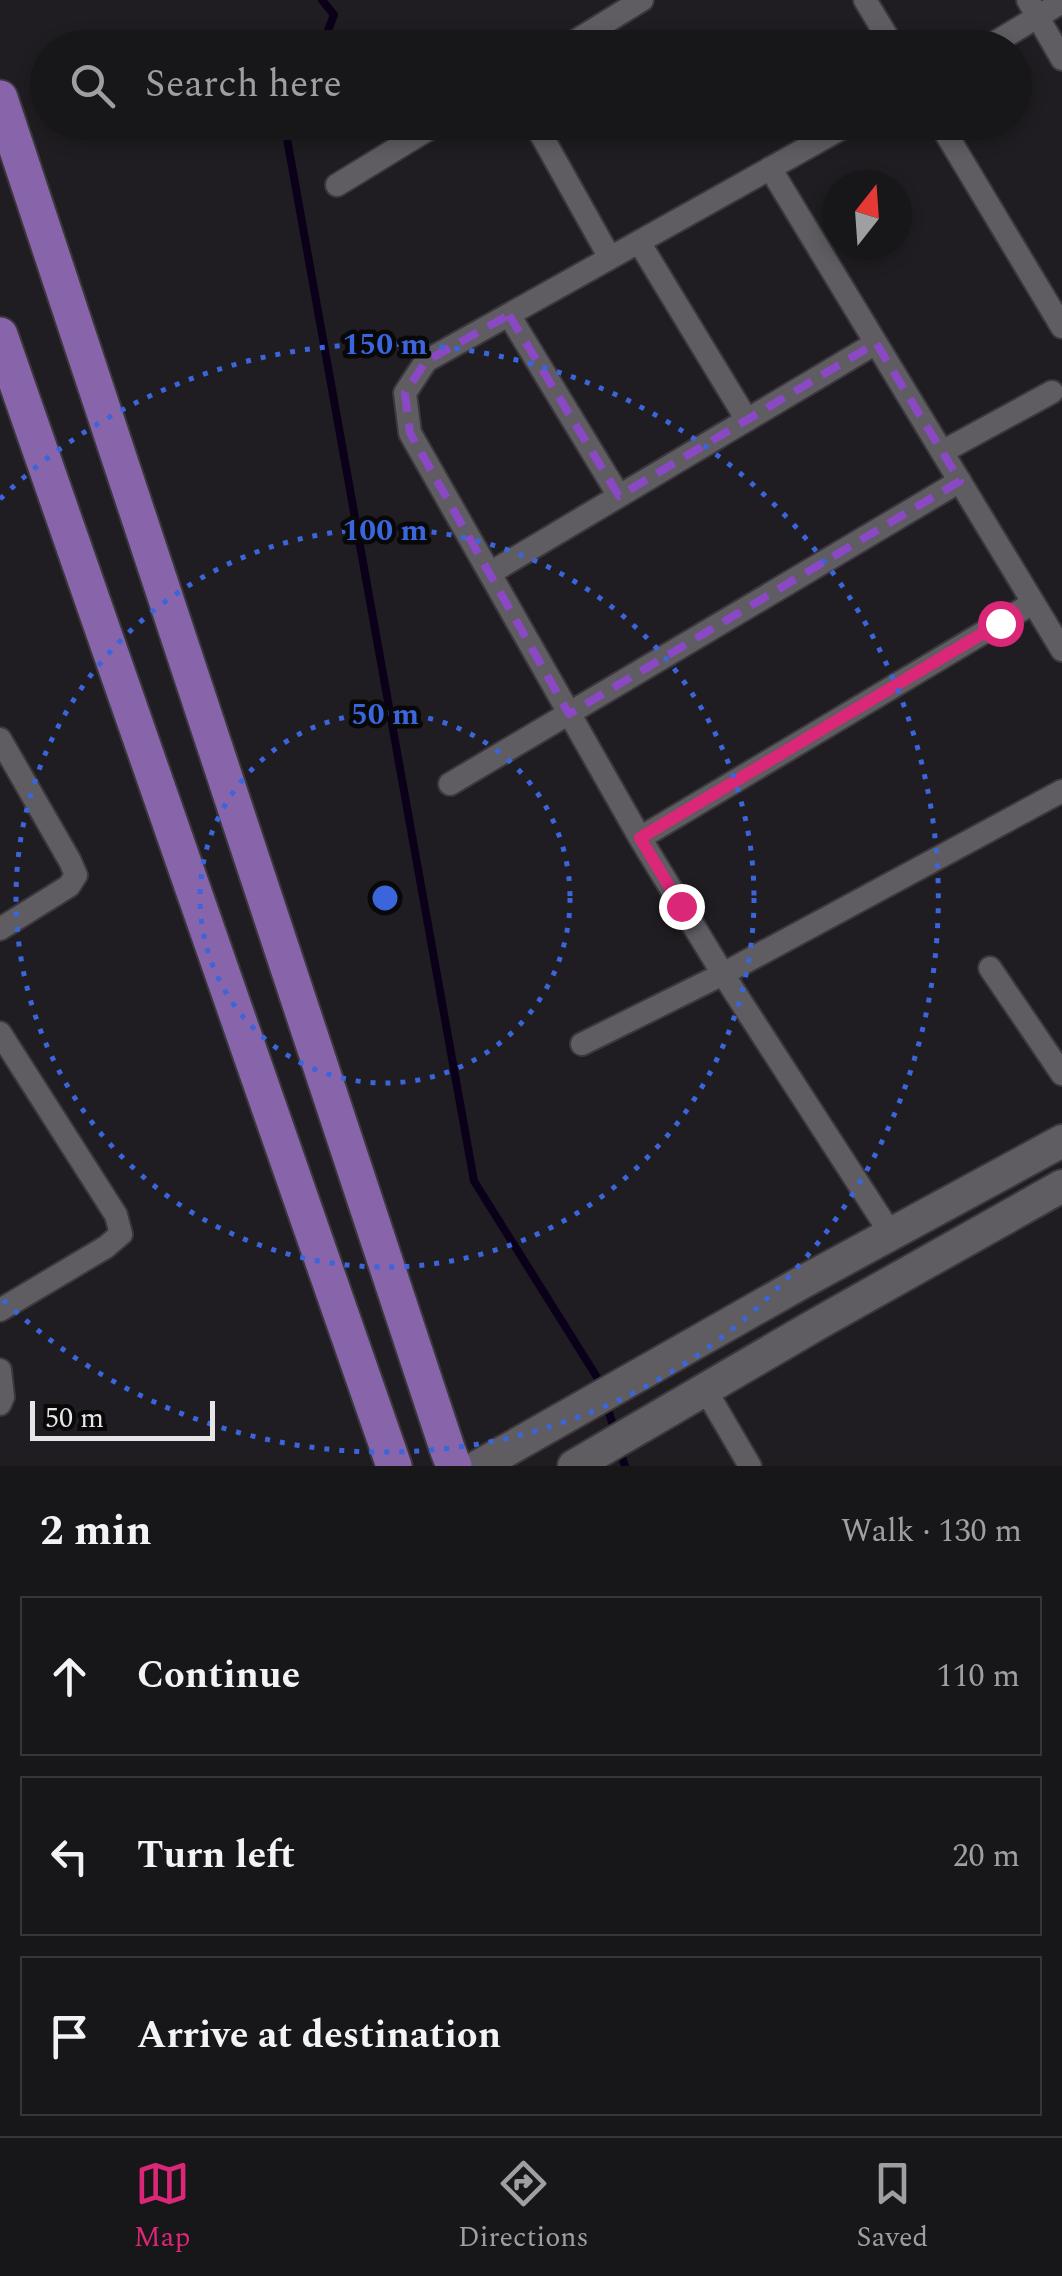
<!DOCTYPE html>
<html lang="en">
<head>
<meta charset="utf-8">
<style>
	:root { --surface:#171619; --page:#201f22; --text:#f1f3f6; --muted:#9e9fa2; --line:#363538; --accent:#db2777 }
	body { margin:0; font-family:Spectral,serif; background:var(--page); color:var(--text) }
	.compass { position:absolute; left:822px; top:170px; width:90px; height:90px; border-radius:50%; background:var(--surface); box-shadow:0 5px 15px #0003; rotate:17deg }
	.scale { position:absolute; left:30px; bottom:25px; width:185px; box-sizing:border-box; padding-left:10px; border:5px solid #e7e5e8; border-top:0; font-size:28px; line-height:35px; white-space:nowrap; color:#e7e5e8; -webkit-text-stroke:8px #080809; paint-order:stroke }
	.stop { position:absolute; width:30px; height:30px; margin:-22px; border:8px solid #db2777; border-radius:50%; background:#fff }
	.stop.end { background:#db2777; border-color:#fff; box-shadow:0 2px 10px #0008 }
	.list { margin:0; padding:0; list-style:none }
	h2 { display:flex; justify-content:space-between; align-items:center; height:130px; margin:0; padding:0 40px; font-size:42px }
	h2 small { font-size:32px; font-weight:400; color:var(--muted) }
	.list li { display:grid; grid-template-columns:65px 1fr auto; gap:30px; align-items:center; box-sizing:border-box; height:160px; margin:0 20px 20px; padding:0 20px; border:2px solid var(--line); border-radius:0px }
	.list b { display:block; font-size:38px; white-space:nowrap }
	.list em { font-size:32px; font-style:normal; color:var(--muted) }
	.icon { flex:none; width:55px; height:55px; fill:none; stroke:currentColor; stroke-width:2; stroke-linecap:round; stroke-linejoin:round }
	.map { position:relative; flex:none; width:1062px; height:1466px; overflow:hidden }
	.search { position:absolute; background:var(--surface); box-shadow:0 5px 15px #0003; left:30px; right:30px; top:30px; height:110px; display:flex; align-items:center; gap:25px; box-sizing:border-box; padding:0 35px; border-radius:55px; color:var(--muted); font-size:38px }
	.sheet { height:670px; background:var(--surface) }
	nav { display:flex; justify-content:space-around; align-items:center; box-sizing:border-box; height:140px; border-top:2px solid var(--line); background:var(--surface); font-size:28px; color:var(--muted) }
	nav a { display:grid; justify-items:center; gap:5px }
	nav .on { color:var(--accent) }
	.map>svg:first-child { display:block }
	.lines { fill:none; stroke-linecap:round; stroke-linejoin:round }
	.stream { stroke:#0b0019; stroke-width:8 }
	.street-casing { stroke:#3a383c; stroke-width:26 }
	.secondary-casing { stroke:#3a383c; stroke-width:36 }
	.primary-casing { stroke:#3a383c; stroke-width:39 }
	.street { stroke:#5f5d62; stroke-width:22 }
	.secondary { stroke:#5f5d62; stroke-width:32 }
	.primary { stroke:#8864ab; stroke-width:35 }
	.route { stroke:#db2777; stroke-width:12 }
	.marked { fill:none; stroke:#8b48c5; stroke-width:8; stroke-dasharray:20 12; stroke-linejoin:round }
	.ring { fill:none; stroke:#3b65da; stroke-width:5; stroke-dasharray:5 10 }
	.centre { fill:#3b65da; stroke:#080809; stroke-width:5 }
	.ring-label { font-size:30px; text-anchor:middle; font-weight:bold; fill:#3b65da; stroke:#080809; stroke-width:9; stroke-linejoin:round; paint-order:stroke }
</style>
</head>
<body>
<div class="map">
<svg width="1062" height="1466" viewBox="0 0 1062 1466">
	<rect width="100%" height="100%" fill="#1f1d21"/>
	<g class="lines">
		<path class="stream" d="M321,48L334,15L322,0
			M290,122L286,133L474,1181L600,1382L602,1389
			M606,1403L615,1432
			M620,1451L625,1466"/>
		<g class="street-casing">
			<path id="street" d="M865,0L894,48
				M1028,0L1062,59
				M564,48L642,0
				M986,48L1062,2
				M534,122L610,258
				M853,122L426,361L405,393L410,433L640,838L723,974L891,1234
				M939,122L1062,327
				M770,168L1062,650
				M337,185L440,122
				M639,242L747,420
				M509,315L619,496
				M942,452L1052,392
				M490,573L876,343
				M0,739L70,861L76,875L69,886L0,929
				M450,784L960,481
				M640,838L1033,603
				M990,968L1062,1074
				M0,1033L116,1215L121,1234L106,1247L0,1310
				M582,1044L723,974L1062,791
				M0,1370L3,1397L0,1404
				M705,1389L750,1466"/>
		</g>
		<g class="secondary-casing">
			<path id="secondary" d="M479,1466L799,1284L1062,1141
				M574,1466L817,1324L1062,1186"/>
		</g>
		<g class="primary-casing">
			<path id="primary" d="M0,98L448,1451L454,1466
				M0,335L394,1466"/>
		</g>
		<use href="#street" class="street"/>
		<use href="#secondary" class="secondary"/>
		<use href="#primary" class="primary"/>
	</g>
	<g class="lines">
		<path class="route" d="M681,906L640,838L1000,623"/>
	</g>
	<path class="marked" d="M509,315L619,496L876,343L960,481L569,714L410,433L405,393L426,361Z"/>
	<g class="ring">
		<circle cx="385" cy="898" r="185"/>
		<circle cx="385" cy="898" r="369"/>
		<path d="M0 499A554 554 0 1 1 0 1297"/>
	</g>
	<circle cx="385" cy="898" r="15" class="centre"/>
	<g class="ring-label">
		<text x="385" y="354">150 m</text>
		<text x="385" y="540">100 m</text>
		<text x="385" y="724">50 m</text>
	</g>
</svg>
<svg class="compass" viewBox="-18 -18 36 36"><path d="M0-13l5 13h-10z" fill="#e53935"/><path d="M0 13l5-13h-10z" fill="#9e9fa2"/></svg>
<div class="scale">50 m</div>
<div class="stop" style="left:1000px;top:623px"></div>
<div class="stop end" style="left:681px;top:906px"></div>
<div class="search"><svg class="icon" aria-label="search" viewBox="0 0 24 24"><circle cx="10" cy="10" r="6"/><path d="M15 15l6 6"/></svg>Search here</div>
</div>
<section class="sheet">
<h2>2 min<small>Walk · 130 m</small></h2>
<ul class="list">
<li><svg class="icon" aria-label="ahead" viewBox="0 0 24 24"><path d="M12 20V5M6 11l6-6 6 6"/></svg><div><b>Continue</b></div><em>110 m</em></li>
<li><svg class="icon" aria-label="left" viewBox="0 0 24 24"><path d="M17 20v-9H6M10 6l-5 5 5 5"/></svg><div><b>Turn left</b></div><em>20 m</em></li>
<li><svg class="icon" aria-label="arrive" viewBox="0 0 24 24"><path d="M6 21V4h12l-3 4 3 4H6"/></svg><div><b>Arrive at destination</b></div></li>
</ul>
</section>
<nav>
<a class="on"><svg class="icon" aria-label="map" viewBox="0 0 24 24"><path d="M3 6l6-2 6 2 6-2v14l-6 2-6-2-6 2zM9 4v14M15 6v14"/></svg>Map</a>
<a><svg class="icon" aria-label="directions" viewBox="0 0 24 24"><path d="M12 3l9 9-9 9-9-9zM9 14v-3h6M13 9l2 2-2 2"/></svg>Directions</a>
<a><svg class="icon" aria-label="saved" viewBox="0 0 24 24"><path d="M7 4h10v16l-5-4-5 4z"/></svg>Saved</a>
</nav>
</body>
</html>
